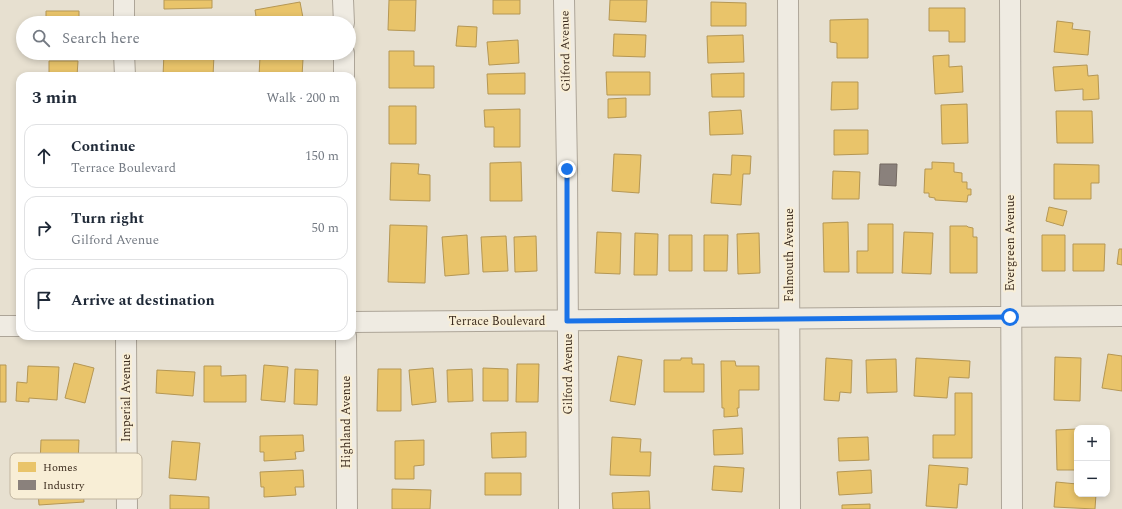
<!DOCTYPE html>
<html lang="en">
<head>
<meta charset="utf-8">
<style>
	:root { --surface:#fff; --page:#f6f6f7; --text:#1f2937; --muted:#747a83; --line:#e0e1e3 }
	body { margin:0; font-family:Spectral,serif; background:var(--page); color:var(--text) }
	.controls { position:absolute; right:12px; bottom:12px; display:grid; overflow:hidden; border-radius:8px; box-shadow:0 2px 6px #0003 }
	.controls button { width:36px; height:36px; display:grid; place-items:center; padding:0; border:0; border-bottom:1px solid var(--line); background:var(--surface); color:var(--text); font:20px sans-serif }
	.stop { position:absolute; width:12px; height:12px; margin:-9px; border:3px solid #1a73e8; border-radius:50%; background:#fff }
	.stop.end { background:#1a73e8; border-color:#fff; box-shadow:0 1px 4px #0008 }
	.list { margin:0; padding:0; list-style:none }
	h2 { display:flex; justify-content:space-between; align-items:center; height:52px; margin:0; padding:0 16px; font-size:17px }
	h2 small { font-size:13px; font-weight:400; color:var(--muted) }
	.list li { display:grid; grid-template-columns:26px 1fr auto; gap:12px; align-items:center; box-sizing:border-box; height:64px; margin:0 8px 8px; padding:0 8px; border:1px solid var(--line); border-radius:12px }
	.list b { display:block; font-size:15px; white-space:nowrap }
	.list p { margin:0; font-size:13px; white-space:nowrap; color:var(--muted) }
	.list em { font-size:13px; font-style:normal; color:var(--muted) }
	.icon { flex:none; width:22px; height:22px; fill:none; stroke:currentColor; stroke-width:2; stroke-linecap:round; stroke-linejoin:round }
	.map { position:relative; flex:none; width:1122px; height:509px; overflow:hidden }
	.search { position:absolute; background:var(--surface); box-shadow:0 2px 6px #0003; left:16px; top:16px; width:340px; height:44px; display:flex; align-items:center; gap:10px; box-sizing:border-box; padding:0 14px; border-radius:22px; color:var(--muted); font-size:15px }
	.panel { position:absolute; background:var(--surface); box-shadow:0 2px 6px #0003; left:16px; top:72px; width:340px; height:268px; border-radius:12px }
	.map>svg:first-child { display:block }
	.homes { fill:#e9c46a; stroke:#b59754 }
	.industry { fill:#8a817c; stroke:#736860 }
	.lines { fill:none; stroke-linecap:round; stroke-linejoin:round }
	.minor-casing { stroke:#ada598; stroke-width:22 }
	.minor { stroke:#efebe2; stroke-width:20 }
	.route { stroke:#1a73e8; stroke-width:5 }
	.labels { text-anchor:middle; stroke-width:4; stroke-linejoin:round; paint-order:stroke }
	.street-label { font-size:12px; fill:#3d2d1f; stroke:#f8eed6 }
	.key { fill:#f8eed6; stroke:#c0b49f; stroke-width:1 }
	.key-label { font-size:11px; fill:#3d2d1f }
</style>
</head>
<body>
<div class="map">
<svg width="1122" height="509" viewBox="0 0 1122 509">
	<rect width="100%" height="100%" fill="#e7e0d0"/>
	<path class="homes" d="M164,0H212V8L164,9Z
		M389,0H416L415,31L388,30Z
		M493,0H520V14H493Z
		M610,0H647L646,22L609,20Z
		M300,2L304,23H257L255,10Z
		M711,2L746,3V26H711Z
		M929,8H965V42H949V31H929Z
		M46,11H79V23H46Z
		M163,19H212V23H163Z
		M868,19V58H837V43L830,42V20Z
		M1057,21L1073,23L1072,29L1090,31L1088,55L1054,52Z
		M458,26L477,27L476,47L456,46Z
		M614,34L646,35L645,57L613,56Z
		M743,35L744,62L708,63L707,36Z
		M518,40L519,63L489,65L487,42Z
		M389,51H414V66H434V88H389Z
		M164,53L214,55L213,76H163Z
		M949,55V67L962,66L963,92L935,94L933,56Z
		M260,57L303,59L302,76H259Z
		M49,61H78L77,76H49Z
		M1087,65L1088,76L1098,75L1099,99L1083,100V89L1055,91L1053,67Z
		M606,72H650V95H607Z
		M525,73V94H488L487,74Z
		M744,73V97H712L711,74Z
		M832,82H858V109L831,110Z
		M626,98V117L608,118V99Z
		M967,104L968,143L942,144L941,105Z
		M389,106H416V144H389Z
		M520,109V147H494V127H485L484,110Z
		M741,110L743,134L710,135L709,112Z
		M1056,111H1092L1093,143H1057Z
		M834,130H868V154L834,155Z
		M614,154L641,155L639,193L612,191Z
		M732,155L751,156L750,174H743L741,205L711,203L713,174L731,175Z
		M521,162L522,201H490V163Z
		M932,162L954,163V172L962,173V182H967V189H971V195H968L967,202L935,200V198L929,197V193H924L925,169H932Z
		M391,163L419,164L418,174L430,175V201L390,200Z
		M1054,164L1099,165V183H1091V199H1054Z
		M833,171L860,172L859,199H832Z
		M1049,207L1067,211L1063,226L1046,221Z
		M848,222L849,272H824L823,223Z
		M868,224H893V273H857V251H868Z
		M390,225L427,226L425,283L388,282Z
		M950,226H967L968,227L973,228V237H977V273H950Z
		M597,232L621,233L620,274L595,273Z
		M904,232L933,233L931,274L902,273Z
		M635,233L658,234L657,275H634Z
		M759,233L760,273L738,274L737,234Z
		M467,235L469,274L445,276L442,237Z
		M669,235H692V271H669Z
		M704,235H728L727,271H704Z
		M1042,235H1065V271H1042Z
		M506,236L508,271L483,272L481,237Z
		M536,236L537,271L515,272L514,237Z
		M1073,244H1105L1104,271H1073Z
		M1119,249H1122V265L1117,264Z
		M18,250H20V281H19Z
		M1108,354L1122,356V391L1102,388Z
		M618,356L642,360L635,405L610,401Z
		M1055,357L1081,358L1080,401L1054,400Z
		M681,358H692V364H704V392H664V360H681Z
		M826,358L852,360L851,393L840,392L839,401L824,400Z
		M916,358L970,361L969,378L949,377L947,398L914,396Z
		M896,359L897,392L867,393L866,360Z
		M721,361H735L736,366H759V390H739V408H737L738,416L724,417V408H722Z
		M74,363L94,368L85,403L65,398Z
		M517,364H539L538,402H516Z
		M0,365H6V402H0Z
		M264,365L288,367L285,402L261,400Z
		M28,366L59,367L57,400L29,398V402L16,401L17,382L27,383Z
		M204,366H221V376L246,375V402H204Z
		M433,368L436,402L412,405L409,370Z
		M483,368L508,369V401H483Z
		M295,369L318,370L317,405L294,404Z
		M378,369H401V411H377Z
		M472,369L473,401L448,402L447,370Z
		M157,370L195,372L193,396L156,393Z
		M955,393H972V458H933V435H955Z
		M742,428L743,454L714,455L713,430Z
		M1077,429V470H1057L1056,430Z
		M526,432V457L492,458L491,433Z
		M303,435L304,451L295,452L296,459L264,461V452H260V436Z
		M612,437L641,439L640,452H651L650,476L610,475Z
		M868,437L869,460L839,461L838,438Z
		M41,440H79L78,465H40Z
		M424,440V465L414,466V479H395V441Z
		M172,441L200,443L196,480L169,478Z
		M929,465L968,468L967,485L959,484L957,508L926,506Z
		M714,466L744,468L742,492L712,490Z
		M303,470L304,487H295L296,495L264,497V487H261L260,472Z
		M871,470L872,493L839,495L837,472Z
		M485,473H521V495H485Z
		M82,476L84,502L39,505L37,479Z
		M1056,482L1077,484V494H1096L1095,509L1054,507Z
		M392,489L431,490L430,509H392Z
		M649,491L650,509H613L612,493Z
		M170,495L209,497V509H170Z
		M870,504V509H842V505Z"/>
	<path class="industry" d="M880,164H897L896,186L879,185Z"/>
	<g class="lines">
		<g class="minor-casing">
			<path id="minor" d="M124,0V23
				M343,0L344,23
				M564,0L567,169L569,509
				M788,0L790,509
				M1010,0L1012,509
				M124,53L125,76
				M344,53V76
				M352,322L1122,316
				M0,326H20
				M126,336L127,509
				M346,336L347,509"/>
		</g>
		<use href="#minor" class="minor"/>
	</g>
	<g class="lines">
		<path class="route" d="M567,169V321L1010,317"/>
	</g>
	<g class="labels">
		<g class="street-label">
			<text transform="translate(565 51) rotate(-91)" y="4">Gilford Avenue</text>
			<text transform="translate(1010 243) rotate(-90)" y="4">Evergreen Avenue</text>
			<text transform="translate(789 255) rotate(-90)" y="4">Falmouth Avenue</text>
			<text x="497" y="325">Terrace Boulevard</text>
			<text transform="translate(568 374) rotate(-90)" y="4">Gilford Avenue</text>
			<text transform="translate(126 398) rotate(-90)" y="4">Imperial Avenue</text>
			<text transform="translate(346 422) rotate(-90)" y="4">Highland Avenue</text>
		</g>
	</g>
	<rect x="10" y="453" width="132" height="46" rx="6" class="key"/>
	<rect x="18" y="462" width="18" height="10" fill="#e9c46a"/>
	<rect x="18" y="480" width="18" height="10" fill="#8a817c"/>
	<g class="key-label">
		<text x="43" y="471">Homes</text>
		<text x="43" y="489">Industry</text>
	</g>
</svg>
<div class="controls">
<button>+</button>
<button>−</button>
</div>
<div class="stop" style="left:1010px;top:317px"></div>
<div class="stop end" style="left:567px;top:169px"></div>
<div class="search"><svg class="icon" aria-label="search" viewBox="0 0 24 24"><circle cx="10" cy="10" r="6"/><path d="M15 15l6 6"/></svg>Search here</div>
<section class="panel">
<h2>3 min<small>Walk · 200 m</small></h2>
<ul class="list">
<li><svg class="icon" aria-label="ahead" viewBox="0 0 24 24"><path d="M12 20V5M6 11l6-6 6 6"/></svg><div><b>Continue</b><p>Terrace Boulevard</p></div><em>150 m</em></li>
<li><svg class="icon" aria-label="right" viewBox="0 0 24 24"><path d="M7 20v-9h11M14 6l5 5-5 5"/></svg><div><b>Turn right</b><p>Gilford Avenue</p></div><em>50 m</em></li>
<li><svg class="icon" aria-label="arrive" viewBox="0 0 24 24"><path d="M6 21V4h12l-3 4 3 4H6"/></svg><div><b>Arrive at destination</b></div></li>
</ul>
</section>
</div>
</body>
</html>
